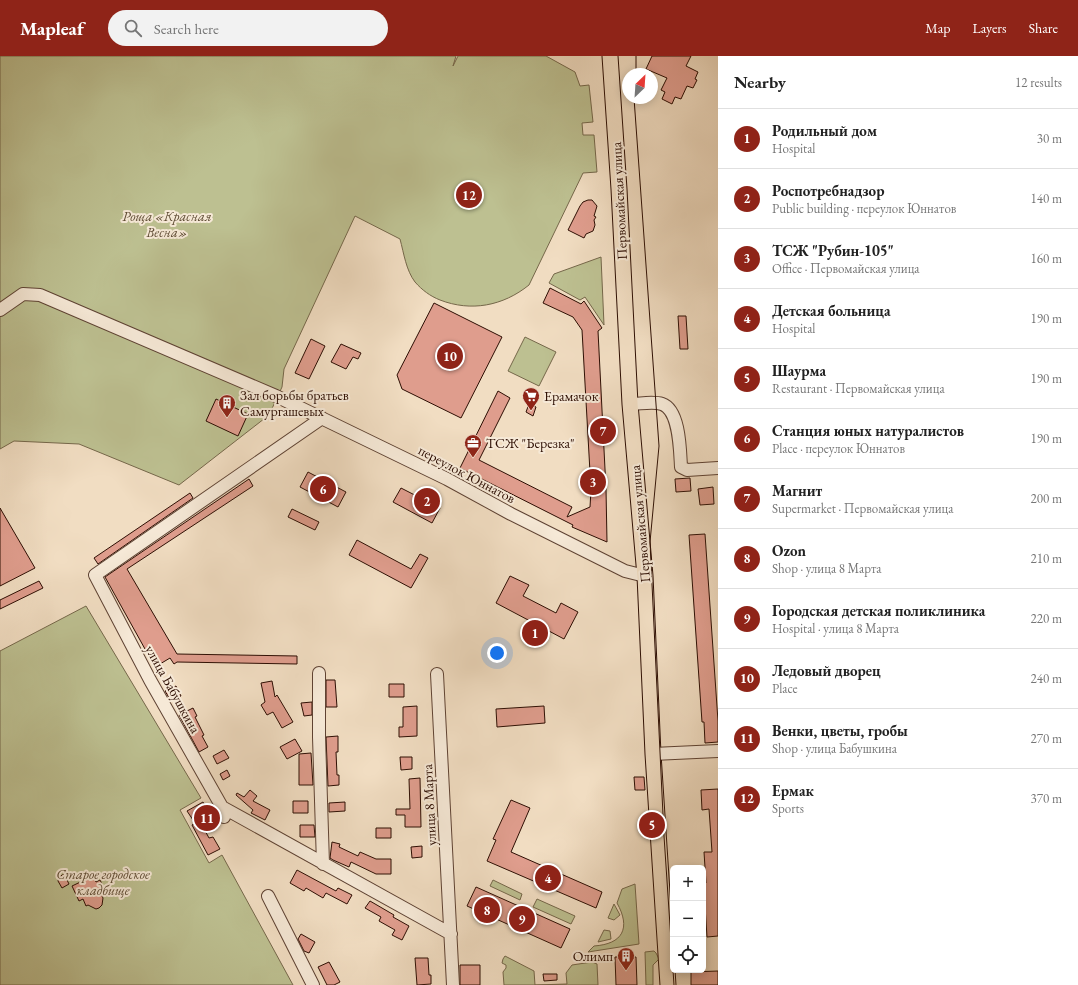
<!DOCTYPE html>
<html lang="en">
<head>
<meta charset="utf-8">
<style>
	:root { --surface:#fff; --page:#f2f2f2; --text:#222; --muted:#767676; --line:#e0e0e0; --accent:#8f2418 }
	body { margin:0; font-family:"EB Garamond",serif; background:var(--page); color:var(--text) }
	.controls { position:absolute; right:12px; bottom:12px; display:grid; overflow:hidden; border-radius:6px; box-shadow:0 2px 10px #0003 }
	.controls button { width:36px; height:36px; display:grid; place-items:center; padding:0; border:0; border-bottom:1px solid var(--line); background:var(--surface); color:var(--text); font:20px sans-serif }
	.compass { position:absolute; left:622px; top:12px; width:36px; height:36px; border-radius:50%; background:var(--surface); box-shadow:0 2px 10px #0003; rotate:25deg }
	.you { position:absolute; left:497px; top:597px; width:14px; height:14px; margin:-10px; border:3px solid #fff; border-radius:50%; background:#1a73e8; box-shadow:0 0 0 6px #1a73e833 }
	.badge { display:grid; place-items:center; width:26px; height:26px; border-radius:50%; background:var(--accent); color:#fff; font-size:13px; font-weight:700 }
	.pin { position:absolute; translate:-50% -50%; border:2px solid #fff; box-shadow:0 1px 4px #0006 }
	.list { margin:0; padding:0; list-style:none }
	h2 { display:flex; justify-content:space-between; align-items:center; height:52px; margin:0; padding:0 16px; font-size:17px }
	h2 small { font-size:13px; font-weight:400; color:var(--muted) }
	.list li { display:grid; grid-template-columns:26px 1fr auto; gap:12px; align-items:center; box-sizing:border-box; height:60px; padding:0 16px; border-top:1px solid var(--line) }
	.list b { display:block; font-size:15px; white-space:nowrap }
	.list p { margin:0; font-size:13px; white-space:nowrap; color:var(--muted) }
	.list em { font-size:13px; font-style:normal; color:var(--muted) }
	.icon { flex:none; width:22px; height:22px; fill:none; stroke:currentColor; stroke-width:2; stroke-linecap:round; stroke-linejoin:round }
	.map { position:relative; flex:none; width:718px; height:929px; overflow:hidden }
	header { display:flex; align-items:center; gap:24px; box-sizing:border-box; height:56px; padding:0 20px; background:var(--accent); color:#fff }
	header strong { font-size:19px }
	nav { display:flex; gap:22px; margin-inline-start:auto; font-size:14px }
	.search { width:280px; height:36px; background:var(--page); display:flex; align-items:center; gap:10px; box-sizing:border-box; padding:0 14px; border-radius:22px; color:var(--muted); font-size:15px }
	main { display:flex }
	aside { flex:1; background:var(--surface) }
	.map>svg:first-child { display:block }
	.green { fill:#bdc091; stroke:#75674a }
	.building { fill:#df9d8d; stroke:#2d0e03 }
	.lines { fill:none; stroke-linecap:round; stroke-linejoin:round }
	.minor-casing { stroke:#5e4233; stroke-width:14 }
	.major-casing { stroke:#2d0e03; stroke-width:17 }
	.minor { stroke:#f6e9d7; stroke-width:12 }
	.major { stroke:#f1ddc2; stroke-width:15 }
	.tram { stroke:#2d0e03; stroke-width:1 }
	.labels { text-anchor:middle; stroke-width:4; stroke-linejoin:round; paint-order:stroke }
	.street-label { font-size:14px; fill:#2d0e03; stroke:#f6e9d7 }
	.park-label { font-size:14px; font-style:italic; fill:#5f4c35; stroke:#f6e9d7 }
	.poi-label { font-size:14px; fill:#2d0e03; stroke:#f6e9d7; text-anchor:start }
</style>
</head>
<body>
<header>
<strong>Mapleaf</strong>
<div class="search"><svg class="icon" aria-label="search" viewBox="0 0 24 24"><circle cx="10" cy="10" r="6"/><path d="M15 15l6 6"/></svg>Search here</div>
<nav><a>Map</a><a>Layers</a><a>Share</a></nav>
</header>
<main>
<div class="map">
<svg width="718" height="929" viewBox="0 0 718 929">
	<rect width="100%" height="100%" fill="#f1ddc2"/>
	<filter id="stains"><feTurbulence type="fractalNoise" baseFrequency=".005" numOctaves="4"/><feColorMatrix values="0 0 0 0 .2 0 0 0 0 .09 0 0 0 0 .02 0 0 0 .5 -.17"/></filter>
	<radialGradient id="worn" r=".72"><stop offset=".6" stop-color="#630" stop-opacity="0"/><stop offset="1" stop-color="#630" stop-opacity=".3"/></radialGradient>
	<path class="green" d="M0,0H456L453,10L458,0H546L575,16L580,30L589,29L593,66L582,67L583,79H594L597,116L583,117L529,229C503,250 471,256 440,244C430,240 422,234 415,226C406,214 404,198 400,183L355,160L284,313L282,331L269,359L179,429L79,388L14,385L0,393Z
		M601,201L604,269L585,241L580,244L549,227L554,218Z
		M525,281L556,296L539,330L508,315Z
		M86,550L201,742L180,754L209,807L222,799L293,929H0V595Z
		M493,824L522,838L520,844L490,830Z
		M635,828L639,888L588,896L594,890C623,888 631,872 617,847L622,833Z
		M537,843L575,860L571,868L533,851Z
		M614,848L620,859L614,864L608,862Z
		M604,874L610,875L611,883L598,886Z
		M654,895L656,897L659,903L653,909V929H646L645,896Z
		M505,900L534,915L535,929L567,928L566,917L572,909L592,906L597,908L598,929H504L503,916L506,912V909L502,907L503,903Z"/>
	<path class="building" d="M652,0H691L686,10L698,16L695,23L697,24L693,32L687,30L681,43L675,41L672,48L662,43L665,36L661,34L667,22L646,13Z
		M588,144H592L597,150L594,160L596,161L594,164L595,169L593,175L586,178L584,182L568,174L580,150L583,146Z
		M550,232L581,248L584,245L602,272L598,275L606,433L607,486L572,471L573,469L460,412L498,335L510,342L479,404L572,451L567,461L590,451L591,434L582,274L573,261L543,247Z
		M434,247L502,281L461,362L402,333L397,319Z
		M678,260H686L688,293H680Z
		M311,283L325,290L309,323L295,317Z
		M341,288L361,297L358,303L353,301L346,313L331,306Z
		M216,343L248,358L238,380L206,365Z
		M529,348L536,351L533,360L526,356Z
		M308,416L346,436L338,451L300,431Z
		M690,422L691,435L676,436L675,423Z
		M249,423L253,430L127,513L177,598L297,600V608L177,606L174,608L170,602L155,611L105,521Z
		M713,431L714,448L700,449L698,433Z
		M401,432L440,452L432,467L393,446Z
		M190,437L193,442L98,508L94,502Z
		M0,452L35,512L0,530Z
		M292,453L319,466L315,474L288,461Z
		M705,478L718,665V686L705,687L704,666H702L689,479Z
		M357,484L411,513L420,498L428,502L411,532L349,499Z
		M510,520L529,529L523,540L556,557L561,547L578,556L564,583L496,547Z
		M39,525L43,532L0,553V544Z
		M326,624H335L337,651H326Z
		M272,625L275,641L277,639L293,666L282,672L273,656L267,659L261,649L265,646L261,627Z
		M389,628H404V641H389Z
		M176,630L181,640L171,645L165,635Z
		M312,646V659L304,660L301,647Z
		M417,650V680L399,681V671H403V651Z
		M544,650L545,667L497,671L496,653Z
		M193,652L197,660L195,661L204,679L202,680L208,691L199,696L179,659Z
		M338,680V696H336L337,719H339V729L328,730L326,681Z
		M295,683L302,695L287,703L280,691Z
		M224,694L229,702L217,708L213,700Z
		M311,697L313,729H299V698Z
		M400,701H412V713L401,714Z
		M227,714L230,720L223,724L220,718Z
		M634,721H644L645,734H635Z
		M420,722L421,771H405V759H396V753H410L409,723Z
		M718,733V880L707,881L705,850H703V827H706L704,796H712L709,753L702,754L701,734Z
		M250,734L257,740L253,745L270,754L265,764L251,757L253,754L236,739L237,737L244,741Z
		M511,744L530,752L511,796L602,836L596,852L487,805L496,784L493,783Z
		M293,745H308V757H293Z
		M203,746L213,763L202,769L209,782L213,781L220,793L208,799L192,769L195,767L187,755Z
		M345,746V755L329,756V747Z
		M300,769H314L315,781H300Z
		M376,772H391V782H376Z
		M332,786L340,788L339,791L358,800L360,796L376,803H391V818H376L351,806L349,811L333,804L330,802Z
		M422,790V801L412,802L411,791Z
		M297,814L336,835L338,832L352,839L347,848L326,837L323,842L306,832L304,835L290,827Z
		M64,818L69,828L62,832L58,825L59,821Z
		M93,820L96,826L100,824L104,832L99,834L103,842L102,849L99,852L96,853L88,849L86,850L83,843L79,845L72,830Z
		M476,831L570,873L561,892L467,850Z
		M370,845L394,859L393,861L409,870L402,884L392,879L395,874L379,865L381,861L365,852Z
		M301,878L315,886L309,897L304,895L298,883Z
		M615,901H636L637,929H616Z
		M415,902H428L429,919H431V928L417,929Z
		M329,906L340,926L334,929H327L318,911Z
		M460,909H480V929H460Z
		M718,915V929H691V916Z
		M543,918H557V924L544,925Z"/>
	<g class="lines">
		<g class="minor-casing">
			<path id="minor" d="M0,254L23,238L40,239L276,340L447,423L511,458L625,515L645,520
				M630,348C640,348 653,345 662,348C680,354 680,395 681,411L687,414L718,412
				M319,617V681L323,808
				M437,618L453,929
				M653,698L718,695
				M222,751L451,878
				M224,761L222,751L150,624L95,519L322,362
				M268,840L313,929"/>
		</g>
		<g class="major-casing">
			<path id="major" d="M610,0L619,133L630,348L645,520L653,698L668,929"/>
		</g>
		<use href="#minor" class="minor"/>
		<use href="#major" class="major"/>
		<path class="tram" d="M636,0V18
			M634,42L659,390L650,486L664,780L674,929"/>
	</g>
	<defs>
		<g id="supermarket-pin" transform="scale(0.9)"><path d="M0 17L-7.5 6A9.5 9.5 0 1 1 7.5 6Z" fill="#8f2418" stroke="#f6e9d7"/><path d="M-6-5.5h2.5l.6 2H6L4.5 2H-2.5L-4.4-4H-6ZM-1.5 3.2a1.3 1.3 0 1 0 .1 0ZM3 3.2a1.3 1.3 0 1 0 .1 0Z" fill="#fff"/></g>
		<g id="building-pin" transform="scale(0.9)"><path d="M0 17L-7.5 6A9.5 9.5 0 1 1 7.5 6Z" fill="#8f2418" stroke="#f6e9d7"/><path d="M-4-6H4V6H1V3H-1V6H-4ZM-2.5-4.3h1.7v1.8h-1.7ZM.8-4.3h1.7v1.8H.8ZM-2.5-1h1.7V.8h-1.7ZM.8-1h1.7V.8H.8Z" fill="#fff"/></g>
		<g id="office-pin" transform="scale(0.9)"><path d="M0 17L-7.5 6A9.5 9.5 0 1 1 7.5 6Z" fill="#8f2418" stroke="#f6e9d7"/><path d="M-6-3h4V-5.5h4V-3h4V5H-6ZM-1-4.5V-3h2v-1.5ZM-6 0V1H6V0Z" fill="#fff"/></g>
	</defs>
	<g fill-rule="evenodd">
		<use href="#supermarket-pin" x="531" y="340"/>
		<use href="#building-pin" x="227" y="347"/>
		<use href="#office-pin" x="473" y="387"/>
		<use href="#building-pin" x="626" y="900"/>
	</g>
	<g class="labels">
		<g class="street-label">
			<text transform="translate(619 145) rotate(-93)" y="5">Первомайская улица</text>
			<text transform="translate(467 418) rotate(28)" y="5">переулок Юннатов</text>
			<text transform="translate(640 468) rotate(-95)" y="5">Первомайская улица</text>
			<text transform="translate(173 633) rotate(61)" y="5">улица Бабушкина</text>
			<text transform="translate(429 749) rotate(-93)" y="5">улица 8 Марта</text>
		</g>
		<g class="park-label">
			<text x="167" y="165">Роща «Красная<tspan x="167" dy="16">Весна»</tspan></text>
			<text x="103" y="823">Старое городское<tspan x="103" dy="16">кладбище</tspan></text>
		</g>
		<g class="poi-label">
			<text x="240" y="344">Зал борьбы братьев<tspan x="240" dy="16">Самургашевых</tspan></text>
			<text x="544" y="345">Ерамачок</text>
			<text x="486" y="392">ТСЖ "Березка"</text>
			<text x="613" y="905" text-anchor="end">Олимп</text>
		</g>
	</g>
	<rect width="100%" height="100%" filter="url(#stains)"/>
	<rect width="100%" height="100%" fill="url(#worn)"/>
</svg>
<div class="controls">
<button>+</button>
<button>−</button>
<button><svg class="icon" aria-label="locate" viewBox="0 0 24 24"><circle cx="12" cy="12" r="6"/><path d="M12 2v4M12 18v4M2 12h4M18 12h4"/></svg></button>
</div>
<svg class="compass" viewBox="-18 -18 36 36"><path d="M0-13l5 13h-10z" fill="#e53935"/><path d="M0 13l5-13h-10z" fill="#767676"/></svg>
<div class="you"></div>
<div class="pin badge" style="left:535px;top:577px">1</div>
<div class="pin badge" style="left:427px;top:445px">2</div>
<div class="pin badge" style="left:593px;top:426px">3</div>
<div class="pin badge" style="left:548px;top:822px">4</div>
<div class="pin badge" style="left:652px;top:769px">5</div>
<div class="pin badge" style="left:323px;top:433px">6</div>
<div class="pin badge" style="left:603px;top:375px">7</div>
<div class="pin badge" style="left:487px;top:854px">8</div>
<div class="pin badge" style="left:522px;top:863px">9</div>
<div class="pin badge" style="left:450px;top:300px">10</div>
<div class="pin badge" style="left:207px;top:762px">11</div>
<div class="pin badge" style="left:469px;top:139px">12</div>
</div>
<aside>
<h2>Nearby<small>12 results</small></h2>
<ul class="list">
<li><span class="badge">1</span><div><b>Родильный дом</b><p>Hospital</p></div><em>30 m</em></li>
<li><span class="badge">2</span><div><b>Роспотребнадзор</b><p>Public building · переулок Юннатов</p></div><em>140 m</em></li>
<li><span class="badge">3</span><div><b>ТСЖ &quot;Рубин-105&quot;</b><p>Office · Первомайская улица</p></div><em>160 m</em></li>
<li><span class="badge">4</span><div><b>Детская больница</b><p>Hospital</p></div><em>190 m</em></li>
<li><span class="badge">5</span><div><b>Шаурма</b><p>Restaurant · Первомайская улица</p></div><em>190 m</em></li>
<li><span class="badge">6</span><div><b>Станция юных натуралистов</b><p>Place · переулок Юннатов</p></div><em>190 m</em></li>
<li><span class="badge">7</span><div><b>Магнит</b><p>Supermarket · Первомайская улица</p></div><em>200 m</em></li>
<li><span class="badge">8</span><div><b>Ozon</b><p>Shop · улица 8 Марта</p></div><em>210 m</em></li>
<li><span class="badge">9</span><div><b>Городская детская поликлиника</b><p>Hospital · улица 8 Марта</p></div><em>220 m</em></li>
<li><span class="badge">10</span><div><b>Ледовый дворец</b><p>Place</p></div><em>240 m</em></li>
<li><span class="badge">11</span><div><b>Венки, цветы, гробы</b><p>Shop · улица Бабушкина</p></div><em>270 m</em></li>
<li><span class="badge">12</span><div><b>Ермак</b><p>Sports</p></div><em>370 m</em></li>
</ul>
</aside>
</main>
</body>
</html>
